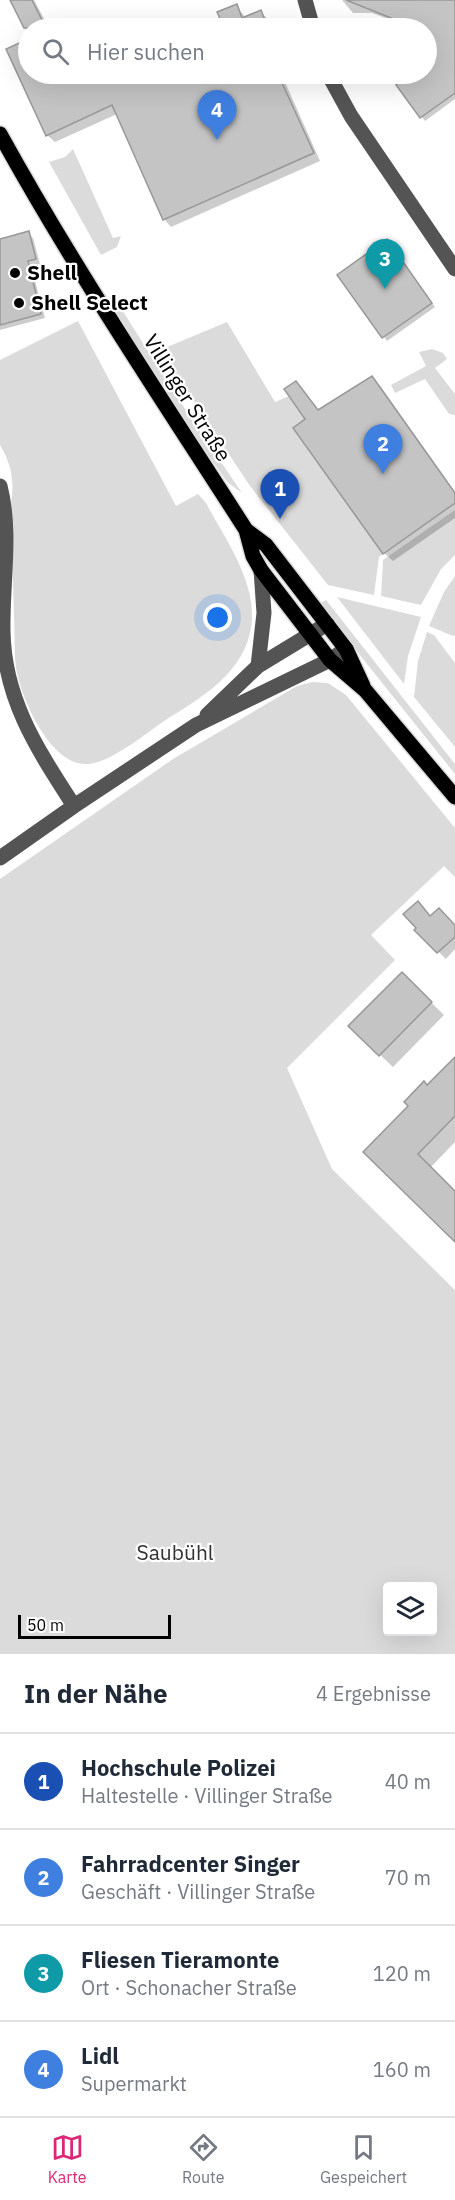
<!DOCTYPE html>
<html lang="de">
<head>
<meta charset="utf-8">
<style>
	:root { --surface:#fff; --page:#f2f2f3; --text:#1f2937; --muted:#747a83; --line:#e0e1e3; --accent:#db2777 }
	body { margin:0; font-family:"IBM Plex Sans",sans-serif; background:var(--page); color:var(--text) }
	.controls { position:absolute; right:18px; bottom:18px; display:grid; overflow:hidden; border-radius:6px; box-shadow:0 6px 24px #0002 }
	.controls button { width:54px; height:54px; display:grid; place-items:center; padding:0; border:0; border-bottom:2px solid var(--line); background:var(--surface); color:var(--text); font:30px sans-serif }
	.scale { position:absolute; left:18px; bottom:15px; width:153px; box-sizing:border-box; padding-left:6px; border:3px solid #000; border-top:0; font-size:16px; line-height:21px; white-space:nowrap; color:#000; -webkit-text-stroke:4px #fff; paint-order:stroke }
	.you { position:absolute; left:218px; top:618px; width:21px; height:21px; margin:-15px; border:4px solid #fff; border-radius:50%; background:#1a73e8; box-shadow:0 0 0 9px #1a73e833 }
	.badge { display:grid; place-items:center; width:39px; height:39px; border-radius:50%; background:var(--accent); color:#fff; font-size:20px; font-weight:700 }
	.pin { position:absolute; translate:-50% -50px; filter:drop-shadow(0 2px 3px #0008) }
	.pin::after { content:''; position:absolute; top:32px; width:21px; height:18px; background:inherit; clip-path:polygon(0 0,100% 0,50% 100%) }
	.list { margin:0; padding:0; list-style:none }
	h2 { display:flex; justify-content:space-between; align-items:center; height:78px; margin:0; padding:0 24px; font-size:26px }
	h2 small { font-size:20px; font-weight:400; color:var(--muted) }
	.list li { display:grid; grid-template-columns:39px 1fr auto; gap:18px; align-items:center; box-sizing:border-box; height:96px; padding:0 24px; border-top:2px solid var(--line) }
	.list b { display:block; font-size:22px; white-space:nowrap }
	.list p { margin:0; font-size:20px; white-space:nowrap; color:var(--muted) }
	.list em { font-size:20px; font-style:normal; color:var(--muted) }
	.icon { flex:none; width:33px; height:33px; fill:none; stroke:currentColor; stroke-width:2; stroke-linecap:round; stroke-linejoin:round }
	.map { position:relative; flex:none; width:455px; height:1654px; overflow:hidden }
	.search { position:absolute; background:var(--surface); box-shadow:0 6px 24px #0002; left:18px; right:18px; top:18px; height:66px; display:flex; align-items:center; gap:15px; box-sizing:border-box; padding:0 21px; border-radius:33px; color:var(--muted); font-size:22px }
	.sheet { height:462px; background:var(--surface) }
	nav { display:flex; justify-content:space-around; align-items:center; box-sizing:border-box; height:84px; border-top:2px solid var(--line); background:var(--surface); font-size:16px; color:var(--muted) }
	nav a { display:grid; justify-items:center; gap:3px }
	nav .on { color:var(--accent) }
	.map>svg:first-child { display:block }
	.green { fill:#dbdbdb; fill-rule:evenodd }
	.shadow { fill:#0003 }
	.building { fill:#c4c4c4; stroke:#989898; stroke-width:1.5 }
	.lines { fill:none; stroke-linecap:round; stroke-linejoin:round }
	.major-casing { stroke:#dbdbdb; stroke-width:18 }
	.minor { stroke:#545454; stroke-width:15 }
	.major { stroke:#000; stroke-width:15 }
	.poi-dot { fill:#000; stroke:#fff; stroke-width:2 }
	.labels { text-anchor:middle; stroke-width:4.5; stroke-linejoin:round; paint-order:stroke }
	.poi-label { font-size:21px; font-weight:bold; fill:#000; stroke:#fff; text-anchor:start }
	.street-label { font-size:21px; fill:#000; stroke:#fff }
	.park-label { font-size:21px; fill:#323232; stroke:#fff }
</style>
</head>
<body>
<div class="map">
<svg width="455" height="1654" viewBox="0 0 455 1654">
	<rect width="100%" height="100%" fill="#fff"/>
	<path class="green" d="M73,149L113,238L121,236L117,247L101,255L49,162L65,157Z
		M119,305L173,391L242,493L227,482L187,425L114,309Z
		M78,321L176,506L198,494L206,503C226,541 261,587 250,633C240,676 199,699 164,721C145,734 108,765 85,764C50,764 20,697 16,667C14,651 15,633 14,617C13,579 12,541 11,503C15,483 11,463 0,445V360Z
		M227,322L275,402L301,391L305,419L293,428L383,554L379,557L374,595L328,585L250,486L160,350Z
		M432,349L443,353L447,359L435,368L455,394V415L449,414L425,379L395,393L391,385L426,366L419,352Z
		M455,510V555L441,569L421,605L381,596L383,560Z
		M455,576V635L453,636L429,626L444,592Z
		M337,597L421,617L408,656L404,684Z
		M326,600L455,764V774L319,604Z
		M427,632L434,635L455,663V747L414,697L418,661Z
		M312,682L328,683L346,695L455,828V877L444,866L371,935L395,960L287,1068L332,1169L455,1290V1654H0V879L173,759L297,686ZM388,1586H432V1632H388Z"/>
	<path class="shadow" d="M12,0H34L49,28H28V33Z
		M342,0H448L455,2V99L425,121L398,86L415,74H426V28H412L372,13H353Z
		M236,6L246,18L260,12L268,19L272,28H226L219,13Z
		M64,24L68,28H54Z
		M28,40V74H298L299,76L285,82L320,161L171,227L164,219L117,114L55,142L47,135L8,50Z
		M28,233L33,238L40,264L31,266L45,318L0,330V240Z
		M391,245L435,307L387,341L339,275Z
		M372,378L381,387L455,492V518L393,561L384,553L307,419L296,383L319,411Z
		M431,917L455,927V949L446,959L416,930Z
		M402,974L444,1015L393,1067L350,1026Z
		M455,1059V1142L430,1168L455,1193V1240L365,1152Z"/>
	<path class="building" d="M10,0H32L46,28H24Z
		M346,0H455V93L420,118L396,85L412,74H426V28H416Z
		M237,4L242,18L261,10L268,28H218L223,26L217,12Z
		M28,39V74H278L314,153L163,220L112,105L46,136L6,49Z
		M29,231L36,259L28,261L41,314L0,325V239Z
		M387,239L432,303L382,338L337,275Z
		M372,376L455,493V503L383,554L293,428L305,419L284,389L296,381L318,410Z
		M418,901L430,916L439,908L455,925V937L437,953L414,930L416,928L403,914Z
		M402,972L432,1002L379,1056L348,1026Z
		M455,1057V1116L418,1154L455,1191V1242L363,1152L408,1106L404,1102L424,1081L427,1085Z"/>
	<g class="lines">
		<g class="major-casing">
			<path id="major" d="M0,134C75,270 162,399 246,530L253,556L261,570L330,660L365,690L455,797
				M246,530L266,545L346,649L363,686"/>
		</g>
		<path class="minor" d="M305,0L313,28
			M328,74L351,116L455,269
			M0,486C12,532 2,584 3,631C4,700 38,750 74,806
			M258,666L264,613L261,570
			M207,715L258,666L327,624
			M0,858L74,806L196,725L330,660L346,649"/>
		<use href="#major" class="major"/>
	</g>
	<g class="poi-dot">
		<circle cx="15" cy="273" r="6"/>
		<circle cx="19" cy="303" r="6"/>
	</g>
	<g class="labels">
		<g class="poi-label">
			<text x="27" y="280">Shell</text>
			<text x="31" y="310">Shell Select</text>
		</g>
		<g class="street-label">
			<text transform="translate(187 398) rotate(58)" y="7">Villinger Straße</text>
		</g>
		<g class="park-label">
			<text x="175" y="1560">Saubühl</text>
		</g>
	</g>
</svg>
<div class="controls">
<button><svg class="icon" aria-label="layers" viewBox="0 0 24 24"><path d="M12 4l9 5-9 5-9-5zM3 14l9 5 9-5"/></svg></button>
</div>
<div class="scale">50 m</div>
<div class="you"></div>
<div class="pin badge" style="left:280px;top:519px;background:#1a4fb4">1</div>
<div class="pin badge" style="left:383px;top:474px;background:#3f7fe0">2</div>
<div class="pin badge" style="left:385px;top:289px;background:#0f9aa8">3</div>
<div class="pin badge" style="left:217px;top:140px;background:#3f7fe0">4</div>
<div class="search"><svg class="icon" aria-label="search" viewBox="0 0 24 24"><circle cx="10" cy="10" r="6"/><path d="M15 15l6 6"/></svg>Hier suchen</div>
</div>
<section class="sheet">
<h2>In der Nähe<small>4 Ergebnisse</small></h2>
<ul class="list">
<li><span class="badge" style="background:#1a4fb4">1</span><div><b>Hochschule Polizei</b><p>Haltestelle · Villinger Straße</p></div><em>40 m</em></li>
<li><span class="badge" style="background:#3f7fe0">2</span><div><b>Fahrradcenter Singer</b><p>Geschäft · Villinger Straße</p></div><em>70 m</em></li>
<li><span class="badge" style="background:#0f9aa8">3</span><div><b>Fliesen Tieramonte</b><p>Ort · Schonacher Straße</p></div><em>120 m</em></li>
<li><span class="badge" style="background:#3f7fe0">4</span><div><b>Lidl</b><p>Supermarkt</p></div><em>160 m</em></li>
</ul>
</section>
<nav>
<a class="on"><svg class="icon" aria-label="map" viewBox="0 0 24 24"><path d="M3 6l6-2 6 2 6-2v14l-6 2-6-2-6 2zM9 4v14M15 6v14"/></svg>Karte</a>
<a><svg class="icon" aria-label="directions" viewBox="0 0 24 24"><path d="M12 3l9 9-9 9-9-9zM9 14v-3h6M13 9l2 2-2 2"/></svg>Route</a>
<a><svg class="icon" aria-label="saved" viewBox="0 0 24 24"><path d="M7 4h10v16l-5-4-5 4z"/></svg>Gespeichert</a>
</nav>
</body>
</html>
